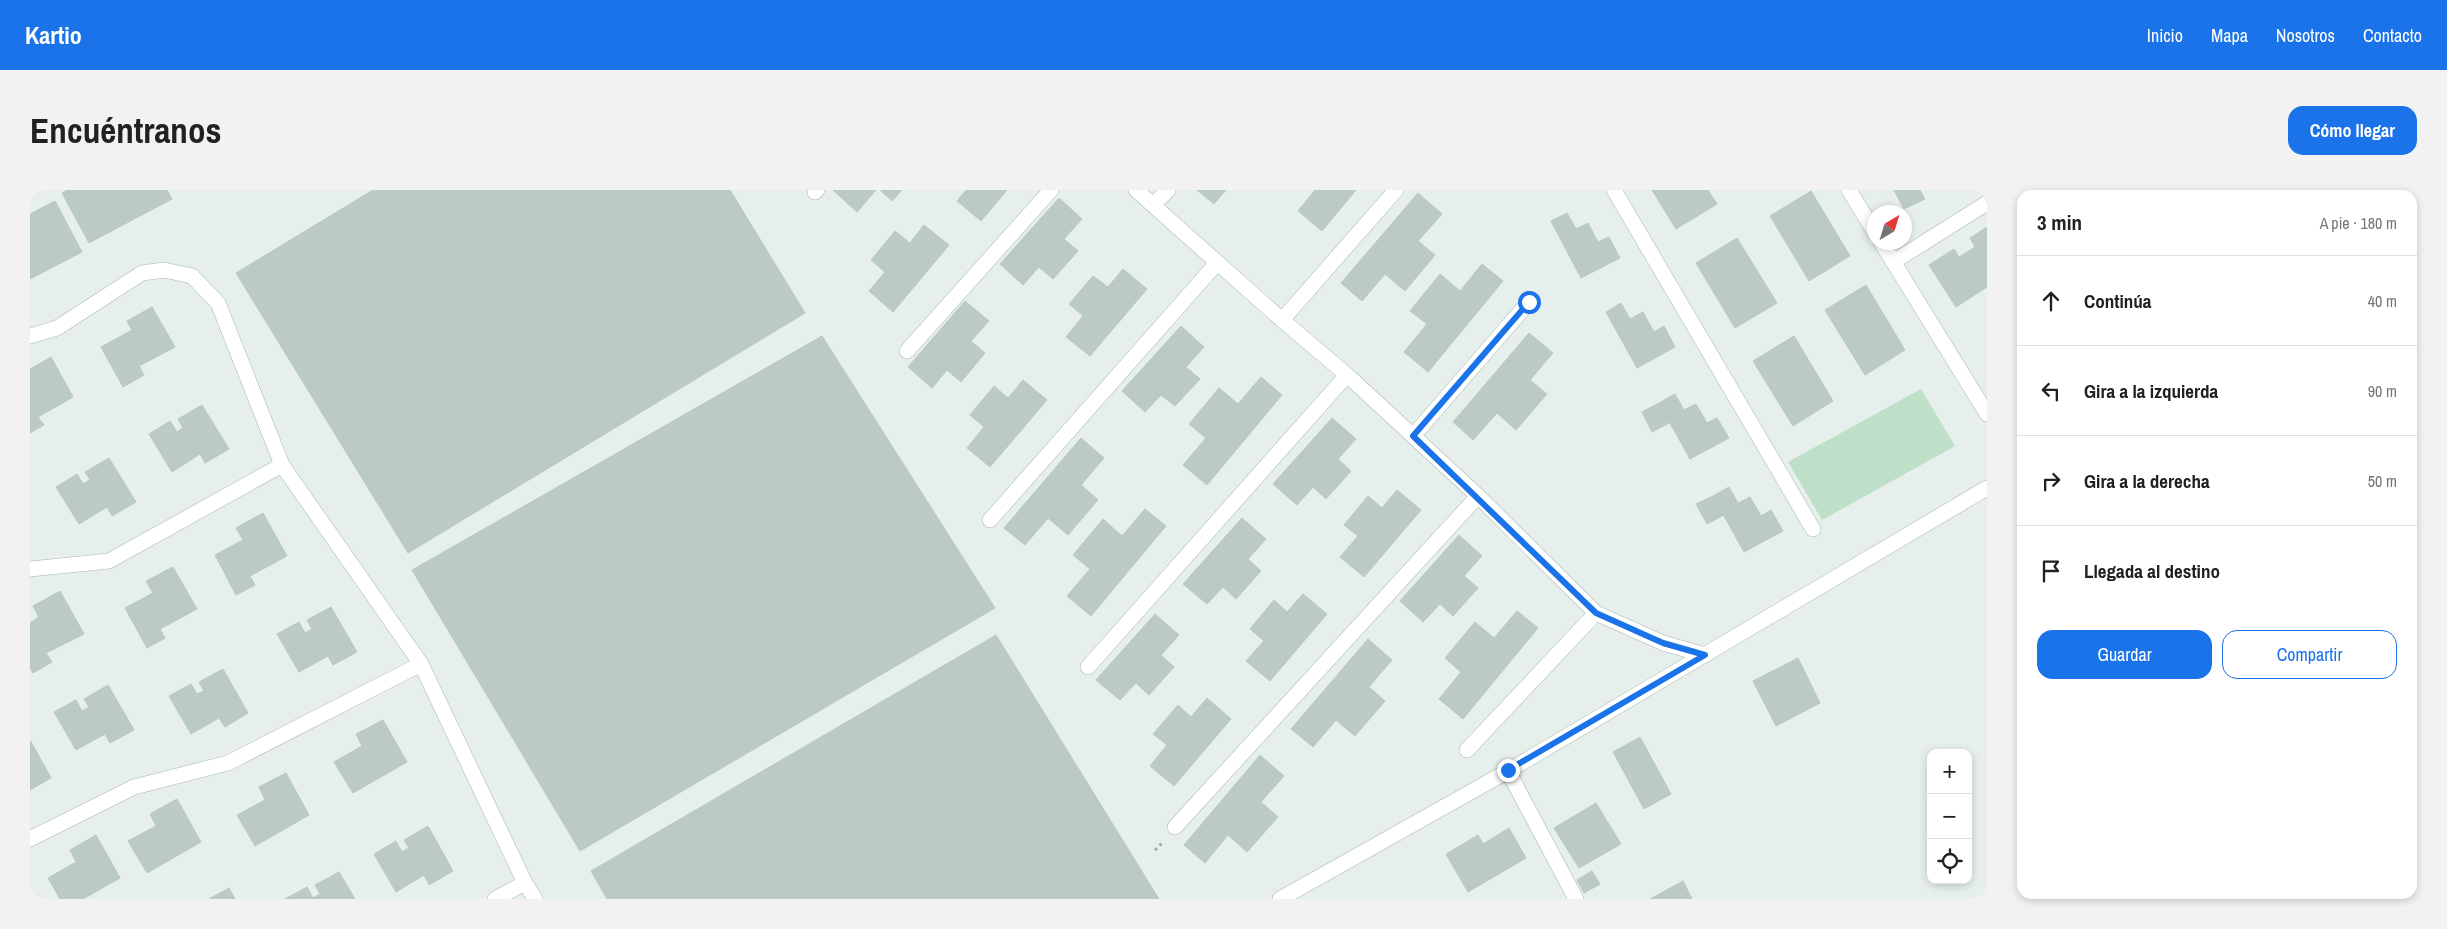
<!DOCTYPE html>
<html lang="es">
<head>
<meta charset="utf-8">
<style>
	:root { --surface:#fff; --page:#f2f2f2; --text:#202124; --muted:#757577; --line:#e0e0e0; --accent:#1a73e8 }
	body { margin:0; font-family:"Archivo Narrow",sans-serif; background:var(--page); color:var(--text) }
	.controls { position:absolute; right:15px; bottom:15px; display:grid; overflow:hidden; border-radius:10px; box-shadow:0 2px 8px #0003 }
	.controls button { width:45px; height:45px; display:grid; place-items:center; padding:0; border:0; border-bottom:1px solid var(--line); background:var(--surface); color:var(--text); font:25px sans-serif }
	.compass { position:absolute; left:1837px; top:15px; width:45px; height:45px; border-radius:50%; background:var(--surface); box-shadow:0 2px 8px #0003; rotate:38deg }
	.stop { position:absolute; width:15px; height:15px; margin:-11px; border:4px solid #1a73e8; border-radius:50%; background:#fff }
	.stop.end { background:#1a73e8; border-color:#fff; box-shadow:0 1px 5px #0008 }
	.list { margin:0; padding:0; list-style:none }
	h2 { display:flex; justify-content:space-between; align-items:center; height:65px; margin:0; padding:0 20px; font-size:21px }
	h2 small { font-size:16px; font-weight:400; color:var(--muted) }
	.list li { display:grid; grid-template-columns:32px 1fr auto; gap:15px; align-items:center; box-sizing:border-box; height:90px; padding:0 20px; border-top:1px solid var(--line) }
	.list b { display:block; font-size:19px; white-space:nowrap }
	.list em { font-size:16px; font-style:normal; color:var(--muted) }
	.actions { display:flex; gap:10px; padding:15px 20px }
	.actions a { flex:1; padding:11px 0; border:1px solid var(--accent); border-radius:15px; text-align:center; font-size:18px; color:var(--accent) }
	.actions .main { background:var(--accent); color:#fff }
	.icon { flex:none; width:28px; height:28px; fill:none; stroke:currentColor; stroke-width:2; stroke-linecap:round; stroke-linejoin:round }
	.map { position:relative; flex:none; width:1957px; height:709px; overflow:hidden; border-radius:15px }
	header { display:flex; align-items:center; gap:30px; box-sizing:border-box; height:70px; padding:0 25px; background:var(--accent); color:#fff }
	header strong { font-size:24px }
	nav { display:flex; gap:28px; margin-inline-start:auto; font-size:18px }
	.intro { display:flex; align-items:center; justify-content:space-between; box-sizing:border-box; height:120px; padding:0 30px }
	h1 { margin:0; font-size:35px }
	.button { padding:12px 22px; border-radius:15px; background:var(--accent); color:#fff; font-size:18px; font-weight:700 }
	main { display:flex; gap:30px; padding:0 30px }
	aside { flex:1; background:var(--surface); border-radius:15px; box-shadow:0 2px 8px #0003 }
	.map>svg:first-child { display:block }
	.green { fill:#bfe0c8 }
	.building { fill:#bbcac4; stroke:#b8c9c2 }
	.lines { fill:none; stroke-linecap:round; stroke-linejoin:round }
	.lane-casing { stroke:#a8b8b2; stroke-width:16 }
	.street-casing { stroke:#a8b8b2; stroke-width:16 }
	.path { stroke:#86b3a5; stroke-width:3; stroke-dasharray:2.5 4; stroke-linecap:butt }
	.lane { stroke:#fff; stroke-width:15 }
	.street { stroke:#fff; stroke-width:15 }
	.route { stroke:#1a73e8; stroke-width:6 }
</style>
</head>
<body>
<header>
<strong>Kartio</strong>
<nav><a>Inicio</a><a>Mapa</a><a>Nosotros</a><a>Contacto</a></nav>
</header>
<div class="intro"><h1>Encuéntranos</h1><a class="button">Cómo llegar</a></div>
<main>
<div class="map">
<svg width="1957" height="709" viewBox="0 0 1957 709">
	<rect width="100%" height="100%" fill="#e6efeb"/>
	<path class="green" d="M1891,199L1925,256L1792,330L1758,272Z"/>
	<path class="building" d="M37,0H137L142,9L59,53L32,3Z
		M343,0H700L775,123L378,363L206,83Z
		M803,0H846L827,22Z
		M850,0H872L862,11Z
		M936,0H977L951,31L927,11Z
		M1167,0H1196L1184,14Z
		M1285,0H1326L1292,41L1268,21Z
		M1622,0H1678L1687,14L1646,39Z
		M1864,0H1890L1895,9L1874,19Z
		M1781,1L1820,66L1779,91L1740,26Z
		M1388,3L1412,24L1388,51L1405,65L1375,101L1355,84L1332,111L1311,93Z
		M1029,8L1052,29L1034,49L1048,61L1023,89L1009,77L993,95L970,74Z
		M25,11L52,62L0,89V24Z
		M1537,23L1546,39L1558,33L1568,52L1579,47L1590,68L1551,88L1521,31Z
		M894,35L919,55L863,122L839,101L855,82L841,70L865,41L880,53Z
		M1957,37V97L1926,117L1899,75L1924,59L1929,67L1945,57L1940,48Z
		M1707,48L1747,113L1705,138L1666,73Z
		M1452,74L1473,91L1398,182L1374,162L1397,134L1380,121L1410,84L1430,101Z
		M1093,79L1117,99L1060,166L1036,147L1053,126L1039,114L1063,86L1078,97Z
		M1836,95L1875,160L1835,185L1795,120Z
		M935,111L959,131L941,151L955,163L931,192L917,180L902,198L878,177Z
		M1591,113L1600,129L1613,122L1624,142L1634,136L1645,157L1607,178L1576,122Z
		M122,117L145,157L109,176L114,185L93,197L71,157L102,140L97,131Z
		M1151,136L1174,157L1156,177L1170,189L1145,216L1131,205L1115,222L1092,201Z
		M1499,143L1523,163L1500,190L1517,204L1486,240L1467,223L1443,250L1423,232Z
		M792,146L965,418L550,661L382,380Z
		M1764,146L1803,211L1763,236L1723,171Z
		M21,167L43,207L8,227L14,235L0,243V179Z
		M1231,187L1252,205L1177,295L1153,275L1176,248L1159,234L1189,198L1208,214Z
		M993,190L1017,210L960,277L937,258L954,237L940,225L964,196L978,208Z
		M1645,204L1654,220L1666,214L1677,233L1687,228L1699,248L1660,269L1629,213Z
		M1629,213L1639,233L1622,242L1612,222Z
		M172,215L199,259L175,273L170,264L142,282L119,244L140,231L147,242L153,238L148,229Z
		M1302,228L1326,249L1308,269L1321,281L1296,309L1283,297L1267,315L1243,294Z
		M1051,248L1074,268L1051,295L1068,310L1038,345L1018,328L995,355L974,338Z
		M79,268L106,312L82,326L77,317L49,334L26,297L47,284L53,294L60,290L55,282Z
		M1699,297L1708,313L1720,307L1731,326L1741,320L1753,341L1714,362L1683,306Z
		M1367,300L1391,320L1334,387L1310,367L1328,346L1314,335L1338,306L1352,318Z
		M1683,306L1694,325L1677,334L1666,314Z
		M1115,319L1136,336L1061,426L1037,406L1060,379L1043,365L1073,329L1092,346Z
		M233,323L257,366L220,386L225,395L206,405L185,365L213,350L206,338Z
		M1212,328L1236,349L1218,369L1231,381L1206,409L1193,397L1177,414L1153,394Z
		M1429,345L1452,366L1434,386L1448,398L1423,426L1410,414L1393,432L1370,411Z
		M143,377L167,419L130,439L135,448L117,458L95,418L123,403L116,391Z
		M30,401L54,444L16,463L22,472L3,483L0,478V433L9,427L3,416Z
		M1273,404L1297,424L1240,491L1216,471L1234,451L1220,439L1244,410L1257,422Z
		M301,417L327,462L303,475L298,466L269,482L247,444L269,432L275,443L282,439L277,430Z
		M1487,421L1508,438L1433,529L1409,509L1431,482L1415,468L1445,432L1464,448Z
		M1125,424L1149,445L1131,465L1144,477L1119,505L1106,493L1090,510L1066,490Z
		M966,445L1129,709H577L561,681Z
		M1338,449L1362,470L1339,497L1355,511L1325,546L1306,530L1283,557L1261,539Z
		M1768,468L1790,513L1746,536L1723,491Z
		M193,479L218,523L195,537L189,528L161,544L139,506L161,494L167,504L174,501L169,492Z
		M78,495L104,540L80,553L75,544L46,560L24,522L46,510L52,521L59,517L54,509Z
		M1177,508L1201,529L1144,596L1120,576L1137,555L1123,544L1148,515L1161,527Z
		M353,530L377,572L323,603L304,572L332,556L326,544Z
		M1610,547L1641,604L1614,619L1583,562Z
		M0,550L21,588L0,600Z
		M1230,565L1254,586L1231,612L1248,627L1217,662L1198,645L1175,673L1154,655Z
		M256,583L279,625L225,656L207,625L235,610L229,597Z
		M147,609L171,652L117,683L98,651L126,636L120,624Z
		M1566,613L1591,654L1549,678L1524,638Z
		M398,636L423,681L399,695L394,685L366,702L344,664L366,651L372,662L379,658L374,650Z
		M1479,638L1496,668L1438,702L1416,664L1448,645L1453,654Z
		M66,645L90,688L53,709H30L18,688L46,672L40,660Z
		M1562,681L1570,694L1554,703L1547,690Z
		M309,682L325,709H255L277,697L283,708L290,704L285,695Z
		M1653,691L1662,709H1620Z
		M199,698L205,709H179Z"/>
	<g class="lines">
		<g class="lane-casing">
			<path id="lane" d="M1106,0L1252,130L1317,185L1448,306L1566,423L1633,453L1675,465
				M1584,0L1783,339
				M1819,0L1844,41
				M785,2L787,0
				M1123,15L1138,0
				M1851,52L1957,224
				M1863,72L1957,13
				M1252,130L1366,0
				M0,146L27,138L112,83L134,80L162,86L188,113L252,275L391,474L495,693L505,709
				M877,161L1021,0
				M1383,246L1499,112
				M960,330L1187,73
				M0,379L79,371L252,275
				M1058,477L1317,185
				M1437,560L1566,423
				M1145,637L1448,306
				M0,649L104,597L198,573L391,474
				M465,709L495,693"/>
		</g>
		<g class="street-casing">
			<path id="street" d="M1478,581L1546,709
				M1250,709L1478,581L1957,298"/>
		</g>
		<path class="path" d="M1125,660L1132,653"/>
		<use href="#lane" class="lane"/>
		<use href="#street" class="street"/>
	</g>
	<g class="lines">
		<path class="route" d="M1478,580L1675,465L1633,453L1566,423L1383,246L1499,112"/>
	</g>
</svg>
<div class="controls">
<button>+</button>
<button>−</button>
<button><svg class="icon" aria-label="locate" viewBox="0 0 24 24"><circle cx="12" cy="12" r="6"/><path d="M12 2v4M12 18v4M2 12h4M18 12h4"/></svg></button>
</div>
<svg class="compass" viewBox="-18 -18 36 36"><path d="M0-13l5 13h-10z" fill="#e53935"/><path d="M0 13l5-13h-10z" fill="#757577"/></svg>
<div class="stop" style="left:1499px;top:112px"></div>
<div class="stop end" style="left:1478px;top:580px"></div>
</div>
<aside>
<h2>3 min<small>A pie · 180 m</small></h2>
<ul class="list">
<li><svg class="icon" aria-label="ahead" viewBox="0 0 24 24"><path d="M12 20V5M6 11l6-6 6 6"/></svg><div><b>Continúa</b></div><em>40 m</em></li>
<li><svg class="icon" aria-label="left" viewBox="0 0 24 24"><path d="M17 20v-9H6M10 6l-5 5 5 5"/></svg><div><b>Gira a la izquierda</b></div><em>90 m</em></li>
<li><svg class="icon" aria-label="right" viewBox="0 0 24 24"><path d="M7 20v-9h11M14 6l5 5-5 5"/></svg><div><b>Gira a la derecha</b></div><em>50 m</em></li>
<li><svg class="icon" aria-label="arrive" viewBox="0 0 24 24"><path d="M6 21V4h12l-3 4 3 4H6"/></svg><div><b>Llegada al destino</b></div></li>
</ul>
<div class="actions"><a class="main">Guardar</a><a>Compartir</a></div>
</aside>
</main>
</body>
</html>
